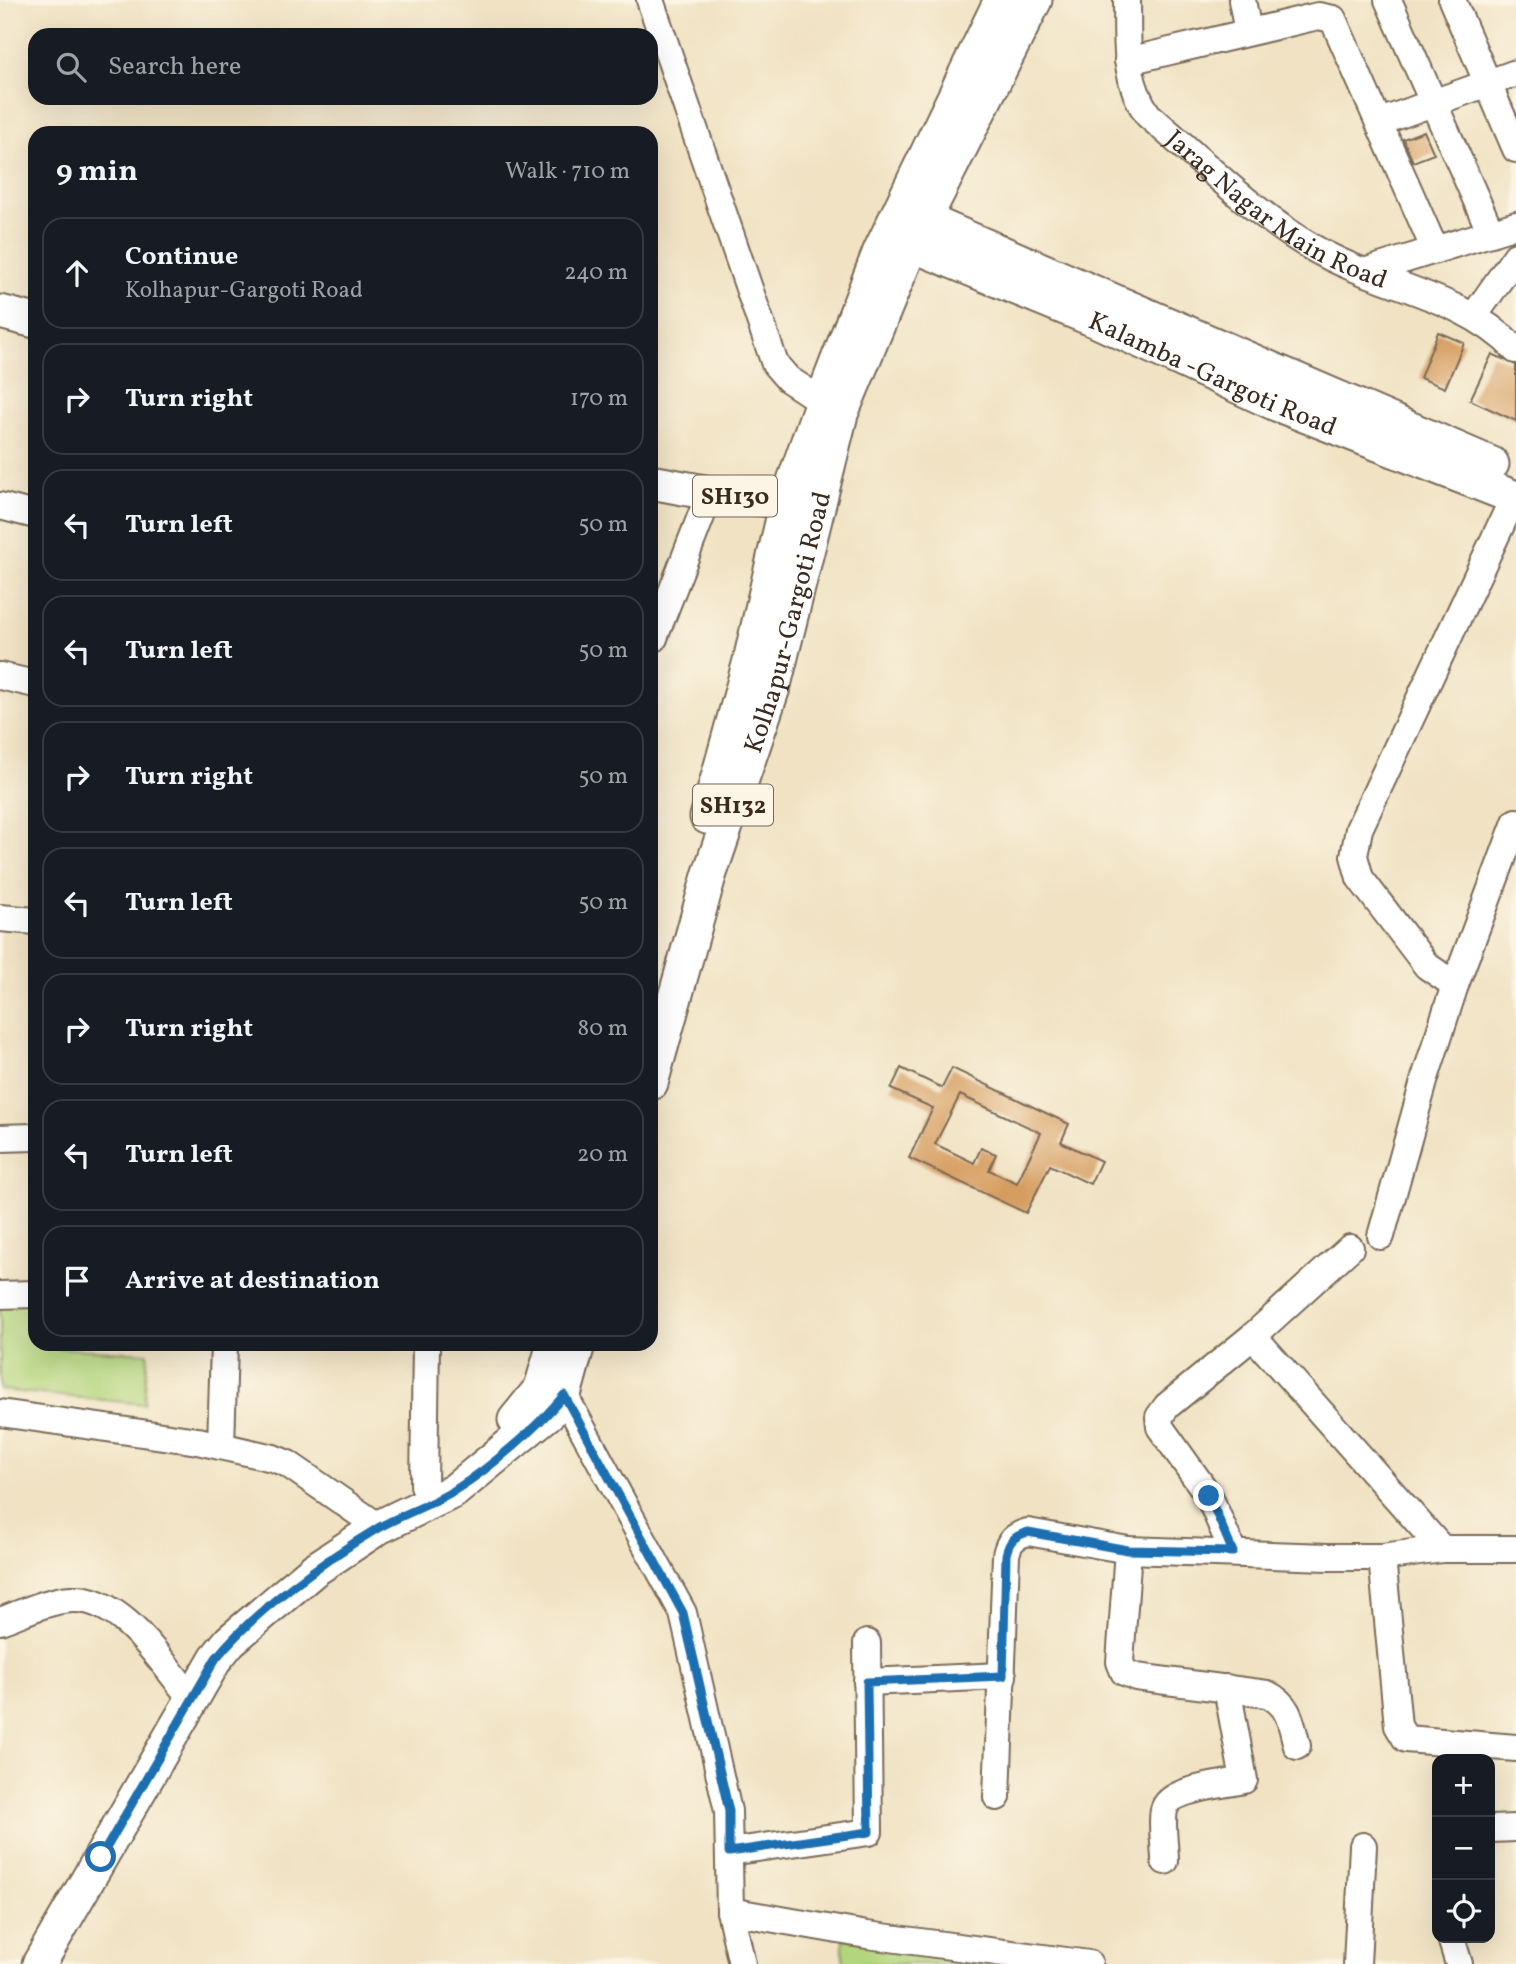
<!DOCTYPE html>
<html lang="en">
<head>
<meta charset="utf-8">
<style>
	:root { --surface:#171b24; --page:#20242c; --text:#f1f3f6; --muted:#9ea1a6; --line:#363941 }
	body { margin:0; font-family:Vollkorn,serif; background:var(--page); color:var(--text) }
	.controls { position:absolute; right:21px; bottom:21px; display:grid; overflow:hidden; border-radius:14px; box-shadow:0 7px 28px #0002 }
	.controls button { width:63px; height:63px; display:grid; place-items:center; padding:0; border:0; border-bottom:2px solid var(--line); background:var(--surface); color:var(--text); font:35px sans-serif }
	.stop { position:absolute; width:21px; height:21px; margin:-16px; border:5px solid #1f6fb2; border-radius:50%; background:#fff }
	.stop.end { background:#1f6fb2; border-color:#fff; box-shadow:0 2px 7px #0008 }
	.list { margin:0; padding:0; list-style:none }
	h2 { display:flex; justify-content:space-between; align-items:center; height:91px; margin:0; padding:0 28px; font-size:30px }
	h2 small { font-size:23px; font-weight:400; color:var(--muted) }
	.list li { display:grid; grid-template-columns:46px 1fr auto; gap:21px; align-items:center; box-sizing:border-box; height:112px; margin:0 14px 14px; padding:0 14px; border:2px solid var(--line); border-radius:21px }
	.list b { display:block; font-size:26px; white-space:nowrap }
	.list p { margin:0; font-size:23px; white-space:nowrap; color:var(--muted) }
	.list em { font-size:23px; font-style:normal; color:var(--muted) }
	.icon { flex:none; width:38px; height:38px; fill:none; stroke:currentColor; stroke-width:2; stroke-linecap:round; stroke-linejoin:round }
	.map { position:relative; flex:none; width:1516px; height:1964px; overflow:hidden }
	.search { position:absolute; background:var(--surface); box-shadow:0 7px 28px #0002; left:28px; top:28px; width:630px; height:77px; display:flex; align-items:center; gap:18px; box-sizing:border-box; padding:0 24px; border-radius:21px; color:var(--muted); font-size:26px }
	.panel { position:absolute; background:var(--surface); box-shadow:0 7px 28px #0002; left:28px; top:126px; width:630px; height:1225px; border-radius:21px }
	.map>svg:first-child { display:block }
	.green { fill:#b3d57d; stroke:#77804e; stroke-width:2 }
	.building { fill:#d69d60; fill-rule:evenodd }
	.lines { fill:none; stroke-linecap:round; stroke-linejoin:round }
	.minor-casing { stroke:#7a6a58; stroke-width:30 }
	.major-casing { stroke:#7a6a58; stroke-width:37 }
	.minor { stroke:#fff; stroke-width:26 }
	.major { stroke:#fff; stroke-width:33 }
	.route { stroke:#1f6fb2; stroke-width:9 }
	.labels { text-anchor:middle; stroke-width:5; stroke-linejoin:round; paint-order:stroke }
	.shield { fill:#fcf5e5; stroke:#75675a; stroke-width:2 }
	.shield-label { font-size:24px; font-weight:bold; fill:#3b2a1e }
	.street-label { font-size:26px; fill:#3b2a1e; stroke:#fcf5e5 }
</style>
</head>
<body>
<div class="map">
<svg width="1516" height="1964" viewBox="0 0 1516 1964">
	<rect width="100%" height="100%" fill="#fcf5e5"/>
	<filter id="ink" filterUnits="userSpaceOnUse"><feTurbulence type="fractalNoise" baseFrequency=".0143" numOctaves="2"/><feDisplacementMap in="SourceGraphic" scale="14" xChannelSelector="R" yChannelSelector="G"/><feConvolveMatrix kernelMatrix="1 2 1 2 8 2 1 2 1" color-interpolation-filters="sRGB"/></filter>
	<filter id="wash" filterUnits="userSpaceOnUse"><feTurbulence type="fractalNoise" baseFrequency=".00686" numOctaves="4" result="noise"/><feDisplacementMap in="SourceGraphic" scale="28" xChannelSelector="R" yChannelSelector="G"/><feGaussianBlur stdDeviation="1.57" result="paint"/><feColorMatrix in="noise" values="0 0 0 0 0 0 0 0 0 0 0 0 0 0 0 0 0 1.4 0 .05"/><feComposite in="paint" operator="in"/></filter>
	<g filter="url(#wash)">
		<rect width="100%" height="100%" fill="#f0e2c3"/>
		<path class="green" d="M35,1301V1344L40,1347L148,1353L144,1404L0,1390V1302Z
			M843,1938L1043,1964H843Z"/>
		<g id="blocks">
			<path class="building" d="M1424,131L1434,154L1413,162L1403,139Z
				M1438,332L1464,343L1445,388L1420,378Z
				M1492,354L1516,365V421L1470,400Z
				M901,1068L942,1088L952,1068L1069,1124L1061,1142L1101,1161L1090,1184L1050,1165L1026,1213L909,1158L933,1108L891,1089ZM960,1095L1041,1133L1017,1183L989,1170L996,1154L981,1148L974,1163L935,1144Z"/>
		</g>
	</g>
	<g filter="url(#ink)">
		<use href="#blocks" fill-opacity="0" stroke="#7a6a58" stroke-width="2"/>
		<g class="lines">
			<g class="minor-casing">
				<g id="minor">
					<path d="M650,0L775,364L788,379L837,411"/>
					<path id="s1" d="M1127,0C1128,42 1123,79 1148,115C1201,160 1253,213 1313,248C1378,286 1463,294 1516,350"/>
					<path d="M1242,0L1248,32"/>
					<path d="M1388,0L1491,233"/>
					<path d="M1452,0L1516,149"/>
					<path d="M1128,61L1318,16L1333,19L1435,250"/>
					<path d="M1380,122L1516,73"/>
					<path d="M1364,272L1516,225"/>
					<path d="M1474,316L1516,256"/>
					<path d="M0,506L35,515"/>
					<path d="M651,637L654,638L710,493"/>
					<path d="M0,676L35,684"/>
					<path d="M0,918L35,921"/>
					<path d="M1455,985L1427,966L1360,878L1354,856L1359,829L1514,497"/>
					<path d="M0,1138L35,1137"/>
					<path d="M1381,1236L1425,1078L1455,985L1516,822"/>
					<path d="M0,1295L35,1294"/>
					<path d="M1253,1336L1442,1549"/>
					<path d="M557,1382L683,1613L728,1811L730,1911L742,1964"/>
					<path d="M0,1413L198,1441L273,1458L288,1464L379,1527"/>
					<path d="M221,1446L224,1344"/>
					<path d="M424,1485L426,1344"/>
					<path d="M1128,1550L1120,1662L1124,1672L1136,1677L1267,1694C1290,1705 1291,1723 1297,1746"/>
					<path d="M1233,1552L1209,1496L1160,1427L1159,1417L1167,1406L1253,1336L1350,1248"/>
					<path d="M1382,1557L1398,1726L1406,1739L1516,1748"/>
					<path d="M0,1621C23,1613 48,1600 72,1599C122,1596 163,1665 192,1699"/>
					<path d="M867,1682L1003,1676"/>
					<path d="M997,1797L1006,1555C1009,1541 1014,1536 1028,1532L1128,1550L1328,1557H1382L1442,1549H1516"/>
					<path d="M1490,1829L1516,1828"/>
					<path d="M729,1852L869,1832L867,1643"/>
					<path d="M1165,1861C1165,1846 1161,1825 1164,1810C1169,1788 1224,1785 1244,1780L1227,1688"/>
					<path d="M730,1911L867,1935L1089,1964"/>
					<path d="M1451,1938L1459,1964"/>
					<path d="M1357,1964L1363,1846"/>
				</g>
			</g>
			<g class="major-casing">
				<g id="major">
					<path d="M905,211L1492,464"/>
					<path id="s2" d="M893,237L1099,322L1276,404L1516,498"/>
					<path d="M0,312L35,321"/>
					<path d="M651,482L710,493L808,504"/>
					<path d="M707,817L750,661L787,501L822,401L880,251L1001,0"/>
					<path id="s3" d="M651,1083L709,876L774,685L841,414L911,246L1035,0"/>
					<path d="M515,1420L541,1388L554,1344"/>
					<path d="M39,1964L216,1658L230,1641L314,1570L379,1527L454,1491L550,1412L564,1395L578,1344"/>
				</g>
			</g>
			<use href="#minor" class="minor"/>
			<use href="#major" class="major"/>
		</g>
	</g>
	<g class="lines" filter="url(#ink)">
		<path class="route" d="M101,1857L216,1658C255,1610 325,1560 378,1528C403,1514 431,1505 455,1490C489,1469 539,1426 564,1395L683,1613L729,1811V1852L869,1832L867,1682L1003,1676L1006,1555C1009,1541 1014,1536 1028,1532L1128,1550L1233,1552L1209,1496"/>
	</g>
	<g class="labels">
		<g class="shield">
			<rect x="693" y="475.5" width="84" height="41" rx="5"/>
			<rect x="693" y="784.5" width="80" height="41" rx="5"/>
		</g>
		<g class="shield-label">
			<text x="735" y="504">SH130</text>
			<text x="733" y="813">SH132</text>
		</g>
		<g class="street-label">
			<text dy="9" stroke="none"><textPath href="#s1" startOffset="280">Jarag Nagar Main Road</textPath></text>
			<text dy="9" stroke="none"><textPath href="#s2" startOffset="348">Kalamba -Gargoti Road</textPath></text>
			<text dy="9" stroke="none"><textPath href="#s3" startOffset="481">Kolhapur-Gargoti Road</textPath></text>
		</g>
	</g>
</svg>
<div class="controls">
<button>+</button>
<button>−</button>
<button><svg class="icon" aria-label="locate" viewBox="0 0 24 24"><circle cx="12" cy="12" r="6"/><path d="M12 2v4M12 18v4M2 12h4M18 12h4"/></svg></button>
</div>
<div class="stop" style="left:101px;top:1857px"></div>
<div class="stop end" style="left:1209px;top:1496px"></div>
<div class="search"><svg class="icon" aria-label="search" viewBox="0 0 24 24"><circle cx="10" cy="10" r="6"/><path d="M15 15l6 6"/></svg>Search here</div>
<section class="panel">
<h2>9 min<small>Walk · 710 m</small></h2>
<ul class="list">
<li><svg class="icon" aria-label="ahead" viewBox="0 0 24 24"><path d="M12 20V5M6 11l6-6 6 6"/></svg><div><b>Continue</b><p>Kolhapur-Gargoti Road</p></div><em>240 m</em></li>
<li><svg class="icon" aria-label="right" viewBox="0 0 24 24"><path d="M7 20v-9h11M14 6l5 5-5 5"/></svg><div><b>Turn right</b></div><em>170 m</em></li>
<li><svg class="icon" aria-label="left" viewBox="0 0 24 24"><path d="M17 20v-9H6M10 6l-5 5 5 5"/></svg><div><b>Turn left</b></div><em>50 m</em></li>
<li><svg class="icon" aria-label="left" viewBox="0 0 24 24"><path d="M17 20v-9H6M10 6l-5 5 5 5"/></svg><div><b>Turn left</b></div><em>50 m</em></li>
<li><svg class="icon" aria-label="right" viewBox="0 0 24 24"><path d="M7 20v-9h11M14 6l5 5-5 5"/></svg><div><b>Turn right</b></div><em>50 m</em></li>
<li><svg class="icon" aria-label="left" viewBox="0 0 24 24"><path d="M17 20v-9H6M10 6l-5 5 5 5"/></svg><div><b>Turn left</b></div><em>50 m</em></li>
<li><svg class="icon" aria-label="right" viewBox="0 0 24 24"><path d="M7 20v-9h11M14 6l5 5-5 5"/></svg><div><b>Turn right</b></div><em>80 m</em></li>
<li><svg class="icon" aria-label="left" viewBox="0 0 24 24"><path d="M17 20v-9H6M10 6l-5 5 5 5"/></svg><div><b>Turn left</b></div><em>20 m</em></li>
<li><svg class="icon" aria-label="arrive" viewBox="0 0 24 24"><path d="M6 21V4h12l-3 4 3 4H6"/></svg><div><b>Arrive at destination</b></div></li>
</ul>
</section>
</div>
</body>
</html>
